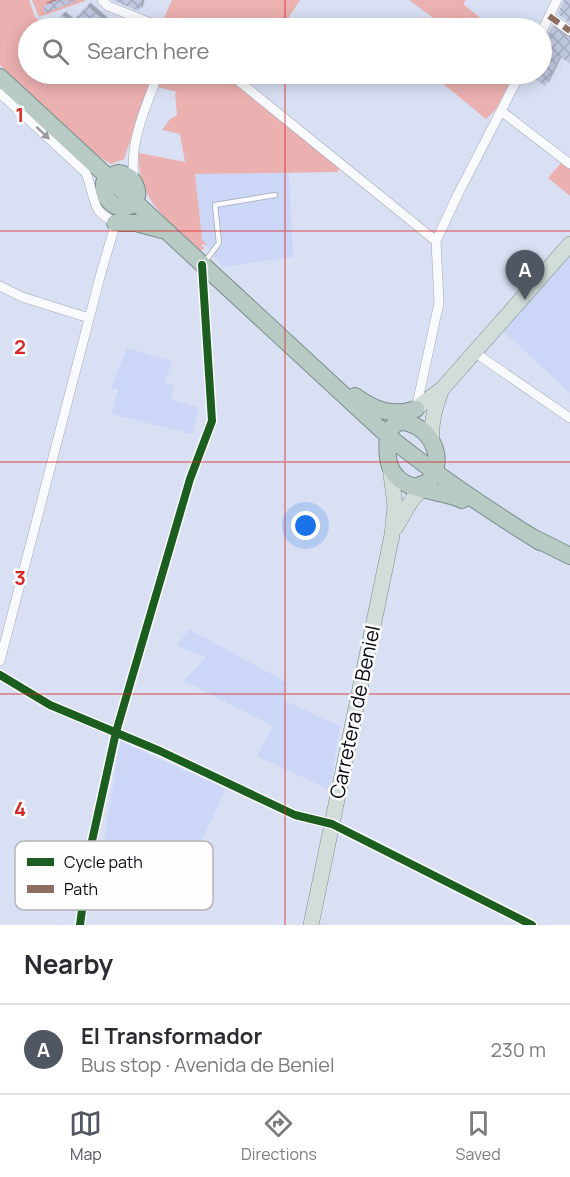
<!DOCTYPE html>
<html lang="en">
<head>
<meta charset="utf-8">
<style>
	:root { --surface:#fff; --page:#f7f7f7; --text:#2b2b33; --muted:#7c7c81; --line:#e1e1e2; --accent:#515663 }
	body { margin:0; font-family:Manrope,sans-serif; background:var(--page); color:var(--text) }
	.you { position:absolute; left:306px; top:526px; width:21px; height:21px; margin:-15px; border:4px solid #fff; border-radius:50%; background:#1a73e8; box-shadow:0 0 0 9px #1a73e833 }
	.badge { display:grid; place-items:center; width:39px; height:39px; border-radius:50%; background:var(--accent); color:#fff; font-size:20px; font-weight:700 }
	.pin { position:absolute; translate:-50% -50px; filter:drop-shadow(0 2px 3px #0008) }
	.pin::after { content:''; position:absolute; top:32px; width:21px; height:18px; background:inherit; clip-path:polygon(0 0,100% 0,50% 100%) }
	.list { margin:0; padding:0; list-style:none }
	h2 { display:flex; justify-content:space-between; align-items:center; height:78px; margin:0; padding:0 24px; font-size:26px }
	h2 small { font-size:20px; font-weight:400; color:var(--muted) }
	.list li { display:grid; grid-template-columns:39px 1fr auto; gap:18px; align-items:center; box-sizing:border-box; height:90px; padding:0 24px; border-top:2px solid var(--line) }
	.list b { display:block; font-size:22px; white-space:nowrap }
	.list p { margin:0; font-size:20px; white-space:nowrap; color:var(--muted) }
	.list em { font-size:20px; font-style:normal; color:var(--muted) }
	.icon { flex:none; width:33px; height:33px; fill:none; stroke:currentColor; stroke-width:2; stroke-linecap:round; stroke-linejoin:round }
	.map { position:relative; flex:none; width:570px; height:925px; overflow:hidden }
	.search { position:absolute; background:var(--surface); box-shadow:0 3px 15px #0003; left:18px; right:18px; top:18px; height:66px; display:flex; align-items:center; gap:15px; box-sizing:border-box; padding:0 21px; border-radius:33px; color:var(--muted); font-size:22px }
	.sheet { height:168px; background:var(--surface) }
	nav { display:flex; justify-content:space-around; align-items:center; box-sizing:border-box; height:84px; border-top:2px solid var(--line); background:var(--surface); font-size:16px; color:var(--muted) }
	nav a { display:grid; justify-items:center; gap:3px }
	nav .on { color:var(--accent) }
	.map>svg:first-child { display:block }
	.built { fill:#ccd7f7 }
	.grass { fill:#ebb1b0 }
	.building { fill:url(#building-cross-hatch); filter:url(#shadow) }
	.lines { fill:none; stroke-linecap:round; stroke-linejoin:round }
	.lane-casing { stroke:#a3a8b6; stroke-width:6 }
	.street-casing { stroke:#a3a8b6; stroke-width:10 }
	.primary-casing { stroke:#798f8d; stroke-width:16 }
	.highway-casing { stroke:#798f8d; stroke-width:18 }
	.lane { stroke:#f9fafd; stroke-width:4.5 }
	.street { stroke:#f9fafd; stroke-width:9 }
	.primary { stroke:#d2ddda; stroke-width:15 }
	.highway { stroke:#b7cac3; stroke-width:16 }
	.quiet { stroke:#8d6e63; stroke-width:6; stroke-dasharray:12 6; stroke-linecap:butt }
	.cycleway-casing { stroke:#fdfdfd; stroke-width:11 }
	.cycleway { stroke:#1b5e20; stroke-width:8 }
	.oneway { fill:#999aa1 }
	.grid { fill:none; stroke:#d62828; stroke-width:1.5; stroke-opacity:0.55 }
	.labels { text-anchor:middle; stroke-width:5; stroke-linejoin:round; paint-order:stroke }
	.street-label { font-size:20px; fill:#080b16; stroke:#fdfdfd }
	.key { fill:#fdfdfd; stroke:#b4b4b8; stroke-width:1.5 }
	.key-label { font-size:16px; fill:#080b16 }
	.grid-label { font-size:20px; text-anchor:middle; font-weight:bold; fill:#d62828; stroke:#fdfdfd; stroke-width:5; stroke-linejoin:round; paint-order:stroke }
</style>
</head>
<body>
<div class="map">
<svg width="570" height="925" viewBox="0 0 570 925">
	<defs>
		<pattern id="building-cross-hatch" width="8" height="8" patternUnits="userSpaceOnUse" patternTransform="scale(1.5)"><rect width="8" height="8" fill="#c1c9e1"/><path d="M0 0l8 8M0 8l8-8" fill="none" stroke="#a4abc0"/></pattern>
		<filter id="shadow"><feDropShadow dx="3.5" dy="-3.5" stdDeviation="0" flood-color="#0004"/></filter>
	</defs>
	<rect width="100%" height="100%" fill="#d9e0f3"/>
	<path class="built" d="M289,173L293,257L222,267L202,239L195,174Z
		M570,255V393L502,330Z
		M127,348L172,361L165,382L174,386L171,399L199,408L192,434L111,414L118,389H111Z
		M189,629L288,683L283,700L340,726L330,790L257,756L273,726L184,681L206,657L177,646Z
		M120,741L226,789L182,882L103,848Z"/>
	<path class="grass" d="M0,0H29L35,17L49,28H28V74H153L124,159L111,164L96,155L0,65Z
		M32,0H85V1L39,17Z
		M172,0H300L282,28H175L163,20Z
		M409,0H466L463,4L493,28H447Z
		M163,74H222L339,168L338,172L195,174L202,239L207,246L203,244L201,246L205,248L200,251C169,222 136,199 139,153L185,162L180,134L162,130L170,119L177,115L175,94L177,92L158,87Z
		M447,74H514L496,109L486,119L441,82Z
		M562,162L570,168V196L548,178Z"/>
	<path class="building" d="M59,0L77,1L45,13L43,6Z
		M112,0H142L139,11Z
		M564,0H570V23L558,14Z
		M87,6L112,28H64L56,21L62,15L71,23Z
		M552,26L570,38V64L560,56L545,86L528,74H542V45Z"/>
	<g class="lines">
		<g class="lane-casing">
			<path id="lane" d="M204,263L219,243L215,205L275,195"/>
		</g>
		<g class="street-casing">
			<path id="street" d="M102,0L108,6L163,28
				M549,16L570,31
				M542,31L557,0
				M230,74L436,241
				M0,93L86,173C90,182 94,206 99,211C103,216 110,219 115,223
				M501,111L570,164
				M134,181C129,142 145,109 158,74
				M0,286L22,297L89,318
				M474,352L570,418
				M416,409L439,303L436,241L458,194L520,74
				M0,661L101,273L116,222
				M0,675L50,705L160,751L295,815L332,824L532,925
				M80,925L90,850L116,732L190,479L212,421L202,265"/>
		</g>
		<g class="primary-casing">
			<path id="primary" d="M407,415L442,389L570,244
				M432,443C430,424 435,406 442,389
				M396,527L411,501L428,482
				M311,925L392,535L395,506L390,466"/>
		</g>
		<g class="highway-casing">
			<path id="highway" d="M0,77L388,436C436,475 487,509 540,542
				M118,173C127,174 133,179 136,187C138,192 138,196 135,201C121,220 94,194 107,177Z
				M115,223H136L162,230
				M355,396C374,410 393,417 416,409
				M408,485L415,487L428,482C449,459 429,421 398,422L389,430C387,439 387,449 388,458C393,495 437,487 462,500
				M532,537L570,556"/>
		</g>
		<use href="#lane" class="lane"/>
		<use href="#street" class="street"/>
		<use href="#primary" class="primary"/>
		<use href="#highway" class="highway"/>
		<path class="quiet" d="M549,16L570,31"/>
		<g class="cycleway-casing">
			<path id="cycleway" d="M0,675L50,705L160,751L295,815L332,824L532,925
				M80,925L90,850L116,732L190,479L212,421L202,265"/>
		</g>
		<use href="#cycleway" class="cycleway"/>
	</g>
	<defs><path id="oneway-solid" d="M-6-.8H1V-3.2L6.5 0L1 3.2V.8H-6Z" transform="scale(1.5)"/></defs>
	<use class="oneway" href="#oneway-solid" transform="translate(43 133) rotate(43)"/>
	<path class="grid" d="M285,0V28M285,74V925M0,231H570M0,462H570M0,694H570"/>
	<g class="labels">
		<g class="street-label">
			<text transform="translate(355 712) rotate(-78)" y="7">Carretera de Beniel</text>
		</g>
	</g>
	<rect x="15" y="841" width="198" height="69" rx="9" class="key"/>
	<rect x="27" y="858" width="27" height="8" fill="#1b5e20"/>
	<rect x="27" y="885" width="27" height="8" fill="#8d6e63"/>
	<g class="key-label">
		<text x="64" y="868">Cycle path</text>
		<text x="64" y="895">Path</text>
	</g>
	<g class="grid-label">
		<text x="20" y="122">1</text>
		<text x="20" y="354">2</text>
		<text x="20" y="585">3</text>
		<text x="20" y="816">4</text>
	</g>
</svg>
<div class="you"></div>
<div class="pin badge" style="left:525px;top:300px">A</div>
<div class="search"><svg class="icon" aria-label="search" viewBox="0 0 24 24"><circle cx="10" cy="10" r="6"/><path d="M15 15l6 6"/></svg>Search here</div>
</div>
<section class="sheet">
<h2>Nearby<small></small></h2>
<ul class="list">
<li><span class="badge">A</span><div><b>El Transformador</b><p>Bus stop · Avenida de Beniel</p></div><em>230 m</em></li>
</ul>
</section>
<nav>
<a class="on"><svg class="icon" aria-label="map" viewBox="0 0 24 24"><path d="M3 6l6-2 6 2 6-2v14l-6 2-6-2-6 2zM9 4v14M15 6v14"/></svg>Map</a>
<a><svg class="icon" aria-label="directions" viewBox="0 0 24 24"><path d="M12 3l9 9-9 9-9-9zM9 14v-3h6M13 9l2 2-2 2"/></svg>Directions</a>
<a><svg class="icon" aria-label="saved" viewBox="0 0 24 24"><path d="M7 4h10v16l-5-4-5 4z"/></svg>Saved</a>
</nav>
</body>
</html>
